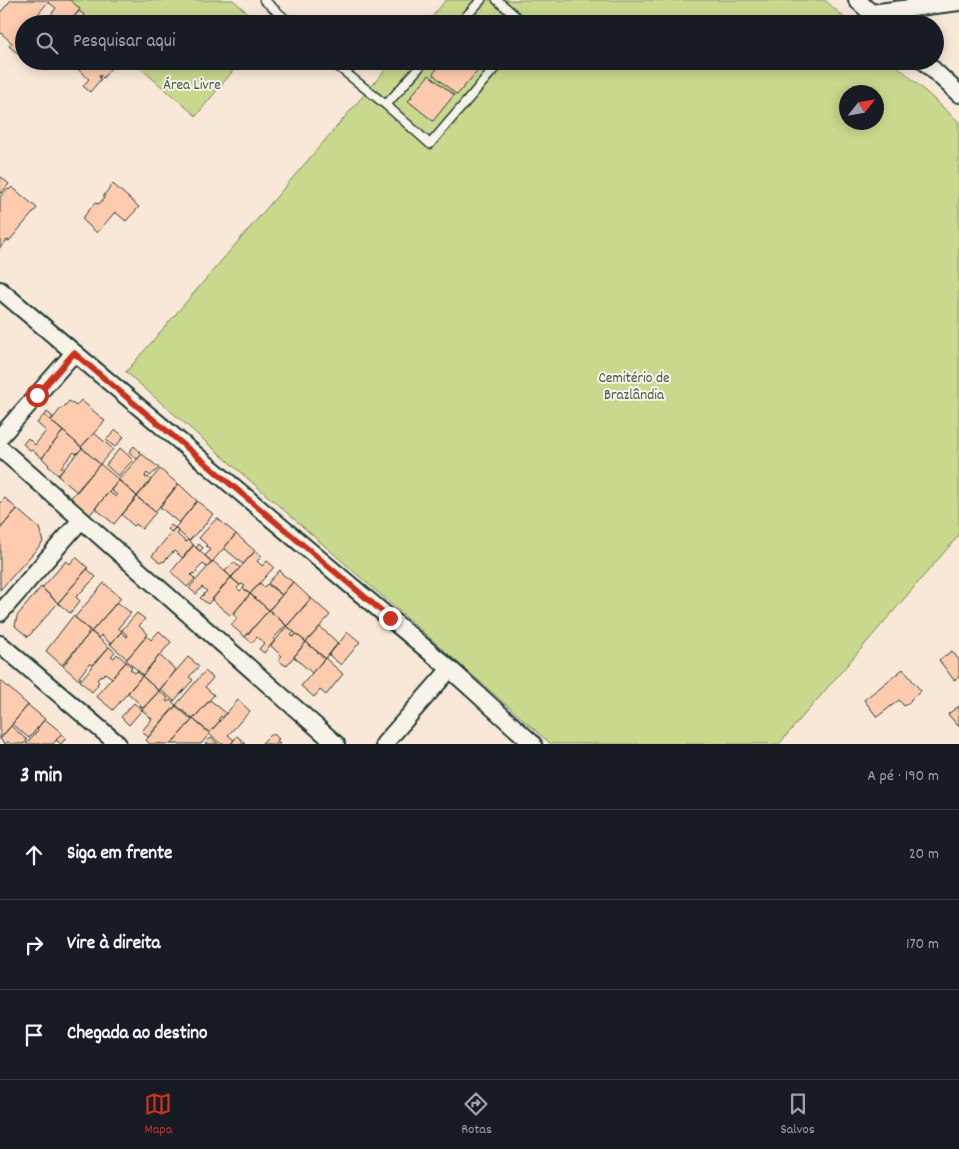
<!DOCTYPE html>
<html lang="pt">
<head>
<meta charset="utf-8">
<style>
	:root { --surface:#171b24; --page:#242831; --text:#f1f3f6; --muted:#9ea1a6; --line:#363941; --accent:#c8321e }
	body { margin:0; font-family:Dekko,sans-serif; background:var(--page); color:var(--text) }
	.compass { position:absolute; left:839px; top:85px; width:45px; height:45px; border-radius:50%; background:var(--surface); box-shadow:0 2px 12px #0003; rotate:59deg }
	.stop { position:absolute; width:15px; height:15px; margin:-11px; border:4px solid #c8321e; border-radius:50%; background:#fff }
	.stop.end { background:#c8321e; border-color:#fff; box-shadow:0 1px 5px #0008 }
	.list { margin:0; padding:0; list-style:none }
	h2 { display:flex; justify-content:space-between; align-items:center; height:65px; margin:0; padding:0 20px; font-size:21px }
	h2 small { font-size:16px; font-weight:400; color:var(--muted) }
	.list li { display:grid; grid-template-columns:32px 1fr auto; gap:15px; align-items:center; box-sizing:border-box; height:90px; padding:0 20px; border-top:1px solid var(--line) }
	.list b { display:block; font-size:19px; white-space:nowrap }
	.list em { font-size:16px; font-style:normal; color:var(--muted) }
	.icon { flex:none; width:28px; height:28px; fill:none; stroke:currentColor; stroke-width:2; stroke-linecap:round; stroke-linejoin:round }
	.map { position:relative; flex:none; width:959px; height:744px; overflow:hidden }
	.search { position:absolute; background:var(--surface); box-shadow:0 2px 12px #0003; left:15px; right:15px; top:15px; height:55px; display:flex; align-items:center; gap:12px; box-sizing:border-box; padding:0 18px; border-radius:28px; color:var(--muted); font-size:19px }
	.sheet { height:335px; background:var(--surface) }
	nav { display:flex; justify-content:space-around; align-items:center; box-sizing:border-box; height:70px; border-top:1px solid var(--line); background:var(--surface); font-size:14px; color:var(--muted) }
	nav a { display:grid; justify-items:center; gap:2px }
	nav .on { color:var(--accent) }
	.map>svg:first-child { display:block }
	.green { fill:#c8d88d; stroke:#748a60; fill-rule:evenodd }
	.building { fill:#ffcbaf; stroke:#1f3d34 }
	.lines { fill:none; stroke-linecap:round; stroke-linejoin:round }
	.lane-casing { stroke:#1f3d34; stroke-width:11 }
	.street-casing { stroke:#1f3d34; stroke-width:20 }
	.lane { stroke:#f7f3e8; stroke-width:8 }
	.street { stroke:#f7f3e8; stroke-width:16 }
	.route { stroke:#c8321e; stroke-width:6 }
	.labels { text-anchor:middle; stroke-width:4; stroke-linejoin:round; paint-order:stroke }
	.park-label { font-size:15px; fill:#415c46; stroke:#f7f3e8 }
</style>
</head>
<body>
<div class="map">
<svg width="959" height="744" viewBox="0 0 959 744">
	<rect width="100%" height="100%" fill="#f9e7d7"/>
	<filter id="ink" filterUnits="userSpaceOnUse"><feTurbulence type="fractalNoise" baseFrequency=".02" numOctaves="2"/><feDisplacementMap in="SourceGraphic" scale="10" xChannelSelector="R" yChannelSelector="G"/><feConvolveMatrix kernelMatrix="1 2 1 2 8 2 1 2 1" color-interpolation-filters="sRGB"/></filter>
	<g filter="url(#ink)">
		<path class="green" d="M61,0H233L260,24H89Z
			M446,0H825L851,24H426Z
			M132,61H241L196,116Z
			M393,61H892L959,122V535L779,744H551L126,372ZM846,92H876V122H846Z"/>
		<path class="building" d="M11,0H70L80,9L68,24H53L56,21L50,16L56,8L48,2L30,24H24V31L22,32L24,34V59L9,46L12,43L0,32V13Z
			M79,11L82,13L93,24H72L74,22L71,20Z
			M68,61H113L109,66L111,68L103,78L100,75L99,77L101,79L90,92L83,86L89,79Z
			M443,61H486L457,95L433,74Z
			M429,75L454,95L433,121L408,101L412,97L411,96Z
			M0,176L9,184L0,194Z
			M113,184L139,207L126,221L115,212L97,233L82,219L95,203L99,204L104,198V195Z
			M12,187L37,208L9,241L7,240L0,248V197L7,189L9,190Z
			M81,400L105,421L81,447L51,421L62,407L63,408L69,401L76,406Z
			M47,412L53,417L50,420L45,415Z
			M44,415L63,431L42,458L32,450L31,451L23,444L28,438L35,445L46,431L37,423Z
			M116,430L124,437L115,447L106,440Z
			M63,431L82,448L76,454L74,452L61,467L64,469L58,475L48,466L49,465L42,458Z
			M94,433L113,449L100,464L81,447Z
			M134,446L142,454L137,459L129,452Z
			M82,448L100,464L77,492L58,476Z
			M120,448L133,460L118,476L106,465Z
			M142,454L159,468L150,476L147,473L146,474L145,477L146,478L148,477L151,480L137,496L118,480Z
			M100,464L119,480L88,517L68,501Z
			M160,469L178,484L155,512L137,497Z
			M119,480L137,496L114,524L95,508L109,492L116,497L117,495L111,490Z
			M179,484L197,501L179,523L160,507Z
			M137,497L156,512L142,529L136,524L134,526L122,515Z
			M5,498L17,509L0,529V503Z
			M197,501L213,514L200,531L199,530L189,541L175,528Z
			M17,509L39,528L43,542L0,590V529Z
			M217,518L236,534L212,562L205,556L210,550L206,546L207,545L199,538Z
			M171,525L175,528L171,532L168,529Z
			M175,528L179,532L177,534L186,542L188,540L194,545L183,558L174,551L166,559L164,562L163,561L160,563L152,556Z
			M236,534L255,551L243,564L224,548Z
			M199,544L203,548L200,551L196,548Z
			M193,545L212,562L207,567L203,564L196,571L197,572L195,574L194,573L191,575L195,579L187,587L171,572Z
			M255,551L262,556L257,561L262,566L267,561L274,567L250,594L243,588L245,586L242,584L240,585L231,578Z
			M75,558H77L88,568L58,603L42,588L66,561L70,564Z
			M213,561L231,577L208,604L200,598L207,591L202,587L196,594L189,588Z
			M234,562L240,568L231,577L225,571Z
			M87,569L96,577L76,597L80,601L70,613L58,603Z
			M280,570L282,574L293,582L282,595L268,583Z
			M231,577L240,585L237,588L240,591L243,588L250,594L231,616L212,600Z
			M293,582L311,599L287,626L269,610Z
			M104,583L121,598L91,632L75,617Z
			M260,583L264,587L267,584L282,595L269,610L250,594Z
			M41,587L58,603L28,637L15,626L17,616Z
			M250,594L269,610L245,637L231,625L237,618L233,614Z
			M311,598L330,615L306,642L287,626Z
			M117,602L131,613L118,628L122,631L111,644L101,635L99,638L91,632Z
			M269,610L286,625L273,639L275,640L264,653L259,649L264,643L257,637L252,643L245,637Z
			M137,613L145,619L139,626L148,634L127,659L110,644L121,632L127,637L128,636L122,630Z
			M73,616L90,630L87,634L88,635L62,665L46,651Z
			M287,626L294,632L291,635L293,637L296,634L306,642L286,666L278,660L282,656L271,646Z
			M320,627L338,643L325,659L306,642Z
			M91,631L109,647L92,665L90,663L79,677L81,678L79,680L63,666Z
			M159,631L171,642L143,675L126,660L147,636L151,640Z
			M348,632L360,642L341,665L329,655Z
			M306,642L325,658L312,673L294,657Z
			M109,647L115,652L111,656L114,658L117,654L126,662L112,678L105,673L102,676L101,675L97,680L99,682L97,684L98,685L92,692L80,681Z
			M952,651L959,660V677L954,680L939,660Z
			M159,655L176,670L159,691L142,676Z
			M188,657L199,666L189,677L193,680L174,701L160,689Z
			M325,658L343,674L326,695L320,690L314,697L301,686Z
			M126,662L132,667L130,669L135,673L137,671L142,676L113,710L96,696Z
			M903,669L921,691L910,700L911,701L905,705L904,706L899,700L877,717L864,700Z
			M205,671L213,678L205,687L214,695L193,719L176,705Z
			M142,676L159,691L144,707H143L142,708L140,706L141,705L128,693Z
			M0,680L28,705L0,739Z
			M159,691L168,698L166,701L168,702L170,700L176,705L148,737L142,731L152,719L142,710Z
			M210,700L226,713L223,718L221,716L218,720L220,721L209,733L193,719Z
			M238,700L250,711L228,735L234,740L231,744H221L209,734V733Z
			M134,703L142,710L129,725L121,717Z
			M28,705L45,719L29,738L12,724Z
			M176,706L192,720L171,744H161L160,743L159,744H150L146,740Z
			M959,706V726H958L948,714Z
			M45,719L62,733L53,744H26L38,730L37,729Z
			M193,719L210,733L201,744H171Z
			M11,726L27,740L24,744H10L8,742L5,744L0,739Z
			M62,734L66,738L61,744L56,740Z
			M271,734L272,736L274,734L279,739L277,740L280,744H261Z
			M237,736L246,744H231Z
			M211,738L218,744H205Z"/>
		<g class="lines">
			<g class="lane-casing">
				<path id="lane" d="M264,0L291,24
					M497,0L525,24
					M459,24L481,0
					M331,61L386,105L430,144L501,61
					M386,105L425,61"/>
			</g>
			<g class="street-casing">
				<path id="street" d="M857,0L883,24
					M871,13L959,2
					M924,61L959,94
					M0,290L450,669L533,744
					M0,437L74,353
					M0,448L336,744
					M0,613L81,520
					M0,644L118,744
					M384,744L450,669"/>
			</g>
			<use href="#lane" class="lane"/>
			<use href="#street" class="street"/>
		</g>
	</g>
	<g class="lines" filter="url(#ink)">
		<path class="route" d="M37,395L74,353L390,618"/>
	</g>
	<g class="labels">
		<g class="park-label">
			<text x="192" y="89">Área Livre</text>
			<text x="634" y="382">Cemitério de<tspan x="634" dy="17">Brazlândia</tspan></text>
		</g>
	</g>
</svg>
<svg class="compass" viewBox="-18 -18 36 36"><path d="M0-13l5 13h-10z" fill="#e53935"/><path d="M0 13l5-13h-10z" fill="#9ea1a6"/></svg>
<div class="stop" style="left:37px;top:395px"></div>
<div class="stop end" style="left:390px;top:618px"></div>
<div class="search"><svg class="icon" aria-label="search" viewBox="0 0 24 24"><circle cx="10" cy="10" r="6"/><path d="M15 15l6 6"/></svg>Pesquisar aqui</div>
</div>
<section class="sheet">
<h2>3 min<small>A pé · 190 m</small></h2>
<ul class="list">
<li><svg class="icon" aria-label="ahead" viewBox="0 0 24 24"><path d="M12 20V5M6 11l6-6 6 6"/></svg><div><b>Siga em frente</b></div><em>20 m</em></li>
<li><svg class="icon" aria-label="right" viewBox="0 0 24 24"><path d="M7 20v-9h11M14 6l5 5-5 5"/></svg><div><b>Vire à direita</b></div><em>170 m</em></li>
<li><svg class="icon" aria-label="arrive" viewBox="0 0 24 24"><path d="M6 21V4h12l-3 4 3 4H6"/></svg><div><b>Chegada ao destino</b></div></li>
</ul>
</section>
<nav>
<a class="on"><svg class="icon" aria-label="map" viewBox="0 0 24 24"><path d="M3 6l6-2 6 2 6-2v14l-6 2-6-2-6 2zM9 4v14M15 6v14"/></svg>Mapa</a>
<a><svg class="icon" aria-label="directions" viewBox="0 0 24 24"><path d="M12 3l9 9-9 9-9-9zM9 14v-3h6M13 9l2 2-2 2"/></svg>Rotas</a>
<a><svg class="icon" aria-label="saved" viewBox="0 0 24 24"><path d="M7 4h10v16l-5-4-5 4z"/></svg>Salvos</a>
</nav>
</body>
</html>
